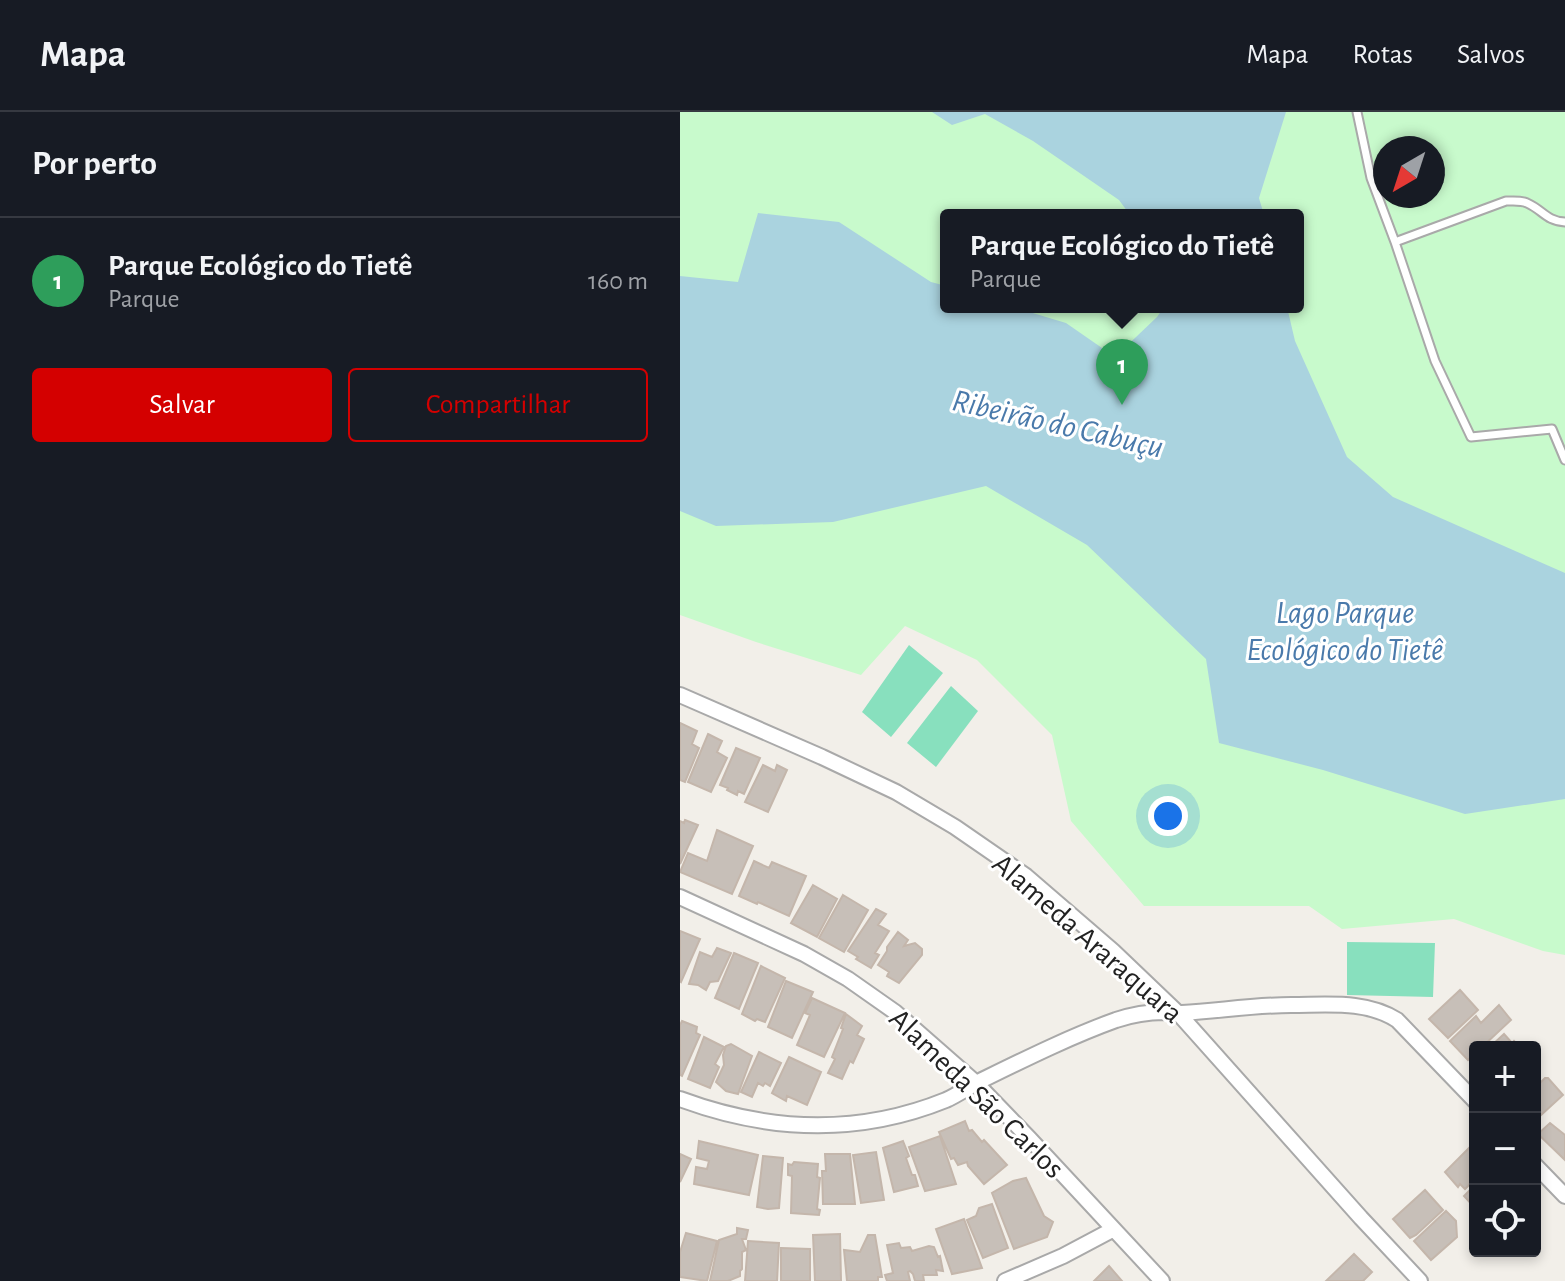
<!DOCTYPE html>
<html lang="pt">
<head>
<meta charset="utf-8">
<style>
	:root { --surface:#171b24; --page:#242831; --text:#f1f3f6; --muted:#9ea1a6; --line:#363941; --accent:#d40000 }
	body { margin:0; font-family:"Alegreya Sans",sans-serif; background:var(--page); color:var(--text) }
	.controls { position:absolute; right:24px; bottom:24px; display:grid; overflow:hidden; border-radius:8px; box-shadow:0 4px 12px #0003 }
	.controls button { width:72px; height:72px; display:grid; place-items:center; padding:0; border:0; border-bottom:2px solid var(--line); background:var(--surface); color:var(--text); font:40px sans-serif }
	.compass { position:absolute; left:693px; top:24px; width:72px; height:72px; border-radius:50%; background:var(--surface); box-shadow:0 4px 12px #0003; rotate:219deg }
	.you { position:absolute; left:488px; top:704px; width:28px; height:28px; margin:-20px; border:6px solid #fff; border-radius:50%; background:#1a73e8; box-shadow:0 0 0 12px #1a73e833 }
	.badge { display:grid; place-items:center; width:52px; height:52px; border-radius:50%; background:var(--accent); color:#fff; font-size:26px; font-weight:700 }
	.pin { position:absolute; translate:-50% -66px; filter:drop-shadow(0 2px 4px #0008) }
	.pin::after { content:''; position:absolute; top:42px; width:28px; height:24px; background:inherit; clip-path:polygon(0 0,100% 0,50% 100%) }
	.popup { position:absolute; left:260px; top:97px; width:364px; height:104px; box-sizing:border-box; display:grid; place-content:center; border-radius:8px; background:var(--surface); filter:drop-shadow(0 2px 6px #0005); font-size:26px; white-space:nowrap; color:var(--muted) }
	.popup b { font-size:30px; color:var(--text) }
	.popup::after { content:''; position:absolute; left:50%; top:100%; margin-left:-16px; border:16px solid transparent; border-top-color:var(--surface) }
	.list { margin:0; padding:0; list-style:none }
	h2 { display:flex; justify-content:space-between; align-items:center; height:104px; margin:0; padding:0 32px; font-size:34px }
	h2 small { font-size:26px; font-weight:400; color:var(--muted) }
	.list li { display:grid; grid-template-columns:52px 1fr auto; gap:24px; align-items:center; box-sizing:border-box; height:128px; padding:0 32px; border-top:2px solid var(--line) }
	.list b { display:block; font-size:30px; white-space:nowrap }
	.list p { margin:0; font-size:26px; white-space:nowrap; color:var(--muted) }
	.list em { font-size:26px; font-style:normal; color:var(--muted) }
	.actions { display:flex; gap:16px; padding:24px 32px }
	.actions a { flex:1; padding:18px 0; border:2px solid var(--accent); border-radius:8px; text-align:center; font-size:28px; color:var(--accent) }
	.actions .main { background:var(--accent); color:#fff }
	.icon { flex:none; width:44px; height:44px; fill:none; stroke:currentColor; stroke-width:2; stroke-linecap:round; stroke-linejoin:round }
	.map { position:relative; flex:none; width:885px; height:1169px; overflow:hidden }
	header { display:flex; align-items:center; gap:48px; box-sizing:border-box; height:112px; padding:0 40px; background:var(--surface); border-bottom:2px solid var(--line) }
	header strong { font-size:38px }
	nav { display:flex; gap:44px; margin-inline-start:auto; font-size:28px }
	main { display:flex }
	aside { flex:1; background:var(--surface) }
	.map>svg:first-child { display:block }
	.park { fill:#c8facc; fill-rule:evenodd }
	.pitch { fill:#88e0be }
	.water { fill:#aad3df }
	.building { fill:#c7bfb8; stroke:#c4b6ab; stroke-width:2 }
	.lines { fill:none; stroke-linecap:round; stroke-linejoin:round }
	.lane-casing { stroke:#a9a9a9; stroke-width:11 }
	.street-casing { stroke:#a9a9a9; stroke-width:18 }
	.lane { stroke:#fff; stroke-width:7 }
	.street { stroke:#fff; stroke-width:14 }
	.labels { text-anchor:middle; stroke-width:6; stroke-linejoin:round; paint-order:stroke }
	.street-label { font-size:30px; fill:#222; stroke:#fff }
	.water-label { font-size:32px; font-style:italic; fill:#4a7aab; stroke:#fff }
</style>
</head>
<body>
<header>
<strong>Mapa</strong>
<nav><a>Mapa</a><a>Rotas</a><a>Salvos</a></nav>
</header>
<main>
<aside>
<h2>Por perto<small></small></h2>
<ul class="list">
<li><span class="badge" style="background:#2e9e5b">1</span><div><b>Parque Ecológico do Tietê</b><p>Parque</p></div><em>160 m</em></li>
</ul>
<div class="actions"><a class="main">Salvar</a><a>Compartilhar</a></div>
</aside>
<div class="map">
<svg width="885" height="1169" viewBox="0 0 885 1169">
	<rect width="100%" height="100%" fill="#f2efe9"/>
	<path class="park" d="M0,0H885V843L863,839L774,807L662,817L629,794H464L391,709L372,623L297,548L225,514L181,563L76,530L0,503ZM705,36H753V84H705ZM266,103H618V195H266Z"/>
	<path class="pitch" d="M229,533L263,561L211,625L182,600Z
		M271,574L298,599L256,655L227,631Z
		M667,830L755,831L753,885L667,883Z"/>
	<path class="water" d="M252,0H606L579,86L584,103H450L439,88L353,29L305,2L272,13Z
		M78,101L159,110L251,170L266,174V195H333L386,211L435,245L477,205L484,195H607L615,229L667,345L713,385L885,461V687L785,702L643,658L539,631L526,547L407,433L306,374L153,410L36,414L0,399V164L58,170Z"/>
	<path class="building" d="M0,611L17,619L12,632L19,636L5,670L0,668Z
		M28,622L42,629L37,640L47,646L31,680L8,670Z
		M56,636L80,646L64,682L58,679L57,683L47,678L48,676L40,673Z
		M83,653L95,659L97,653L107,658L88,700L65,690Z
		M5,708L18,713L0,752V709L4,711Z
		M37,718L73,734L52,782L0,760L8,741L27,749Z
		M74,749L89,756L92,750L126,764L109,804L78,790L77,792L59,784Z
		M133,773L157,787L137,825L111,811Z
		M163,783L188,798L164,840L139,826Z
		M196,797L206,802L198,813L209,819L195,841L199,843L191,856L176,847L178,845L168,839Z
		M0,819L20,827L1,870L0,869Z
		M218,820L228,828L224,834L235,831L242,837V843L219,871L207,864L209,860L198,853L207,839V835Z
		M37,836L51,841L38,869L30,870L26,878L18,873L9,872L20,840L32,845Z
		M54,841L78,851L59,897L35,886Z
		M81,854L105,866L85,910L77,907L75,909L62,902Z
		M106,869L133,880L112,926L88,915Z
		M780,878L798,898L768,926L749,907Z
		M132,886L165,901L144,945L117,933L130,903L125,901Z
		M819,893L831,908L802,935H795V941L788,948L770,929L796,904L801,911Z
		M166,902L182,914L177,923L184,927L173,951L170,949L162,967L148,961L155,947L152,945L163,917L161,916Z
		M2,909L17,915L16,921L20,923L2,964L0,963V913Z
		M824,922L832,931L834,929L840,935H810Z
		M24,925L44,935L35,952L39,955L30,976L8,967Z
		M51,932L72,944L58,982L46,979L36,970L44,953L43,943L46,934Z
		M79,940L101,951L90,974L85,971L83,974L78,971L72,985L61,980Z
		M109,945L141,960L127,993L107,984L106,989L92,981Z
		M865,966H868L883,983L860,1004V1009L855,1014V976Z
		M285,1009L289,1019L292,1018L302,1030L304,1028L327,1053L304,1072L288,1054L287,1050L278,1053L274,1046L271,1047L259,1020Z
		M870,1011L885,1023V1048L858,1022Z
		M260,1024L276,1072L245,1079L229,1035Z
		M19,1029L78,1043L69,1083L14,1072L16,1055L27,1057L29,1049L17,1046Z
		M223,1029L229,1044L226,1046L232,1063H235L238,1074L214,1080L203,1036Z
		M795,1030V1067L785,1077L780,1072L778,1075L765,1060Z
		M196,1040L204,1088L181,1091L173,1043Z
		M0,1042L11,1047L0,1070Z
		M145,1042H170L175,1092H143L142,1059H146Z
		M83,1044L103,1046L99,1096L88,1097L77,1095Z
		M114,1050L138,1052L137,1065L140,1066L137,1097L140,1098L139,1103L111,1101L112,1064L108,1063V1052L112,1053Z
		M346,1066L364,1104L373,1110L367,1125L334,1137L312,1081L333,1069Z
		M795,1073V1096L784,1084Z
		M745,1078L763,1098L736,1123L730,1126L713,1107Z
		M312,1092L328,1136L303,1146L287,1108L296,1104L299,1096Z
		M766,1099L776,1109L777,1125L751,1148L734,1129Z
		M284,1107L302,1156L272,1162L256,1117Z
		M57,1116L68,1118L66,1127H62L66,1138L62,1140V1157L60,1159V1164L48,1169H30L39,1128L57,1122Z
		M6,1121L37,1129L27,1169L0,1165V1140Z
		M160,1122L161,1169H135L133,1123Z
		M188,1123H195L202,1165H198V1169H167L164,1138L180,1140Z
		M68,1129L99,1131L97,1169H65Z
		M219,1131L221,1136L230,1135L232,1139L249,1134L254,1135L258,1145L260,1144L263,1159L256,1158L257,1163H243L244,1169H235L233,1162L230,1159L228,1160L230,1169H207L205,1163L213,1161L207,1133Z
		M101,1136L130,1137V1169H101Z
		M674,1142L692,1160L683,1169H646Z
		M429,1154L442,1169H414Z"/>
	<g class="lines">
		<g class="lane-casing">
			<path id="lane" d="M677,0L691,66L715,130L755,249L791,325L872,317L885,348
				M715,130L826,89C833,89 841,88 847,91C863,98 866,109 885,110"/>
		</g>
		<g class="street-casing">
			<path id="street" d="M0,583L142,645L216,680L275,715L346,764L433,839L499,902L681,1106L740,1169
				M0,785L124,842L168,867L215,900L296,971L349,1026L482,1169
				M0,987C89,1020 177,1024 266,988C277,983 287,976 298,970C343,948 389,925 436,908C451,903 468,900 484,900C490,901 496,902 502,901C538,899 574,893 611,893C647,893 686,888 717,908L795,989
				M855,1053L885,1084
				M325,1169L383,1144L432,1118"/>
		</g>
		<use href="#lane" class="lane"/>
		<use href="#street" class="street"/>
	</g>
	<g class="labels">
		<g class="street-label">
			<text transform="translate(408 826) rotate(41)" y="10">Alameda Araraquara</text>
			<text transform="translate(297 981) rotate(44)" y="10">Alameda São Carlos</text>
		</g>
		<g class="water-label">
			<text transform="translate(378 311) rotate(13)" y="11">Ribeirão do Cabuçu</text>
			<text x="665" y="511">Lago Parque<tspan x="665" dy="37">Ecológico do Tietê</tspan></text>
		</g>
	</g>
</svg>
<div class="controls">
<button>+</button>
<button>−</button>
<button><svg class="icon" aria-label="locate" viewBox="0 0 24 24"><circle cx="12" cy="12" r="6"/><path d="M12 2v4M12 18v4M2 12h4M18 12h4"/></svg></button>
</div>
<svg class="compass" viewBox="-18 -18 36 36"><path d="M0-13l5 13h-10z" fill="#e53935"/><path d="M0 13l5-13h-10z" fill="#9ea1a6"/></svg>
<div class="you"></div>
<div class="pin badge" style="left:442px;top:293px;background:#2e9e5b">1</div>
<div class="popup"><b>Parque Ecológico do Tietê</b>Parque</div>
</div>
</main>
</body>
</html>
